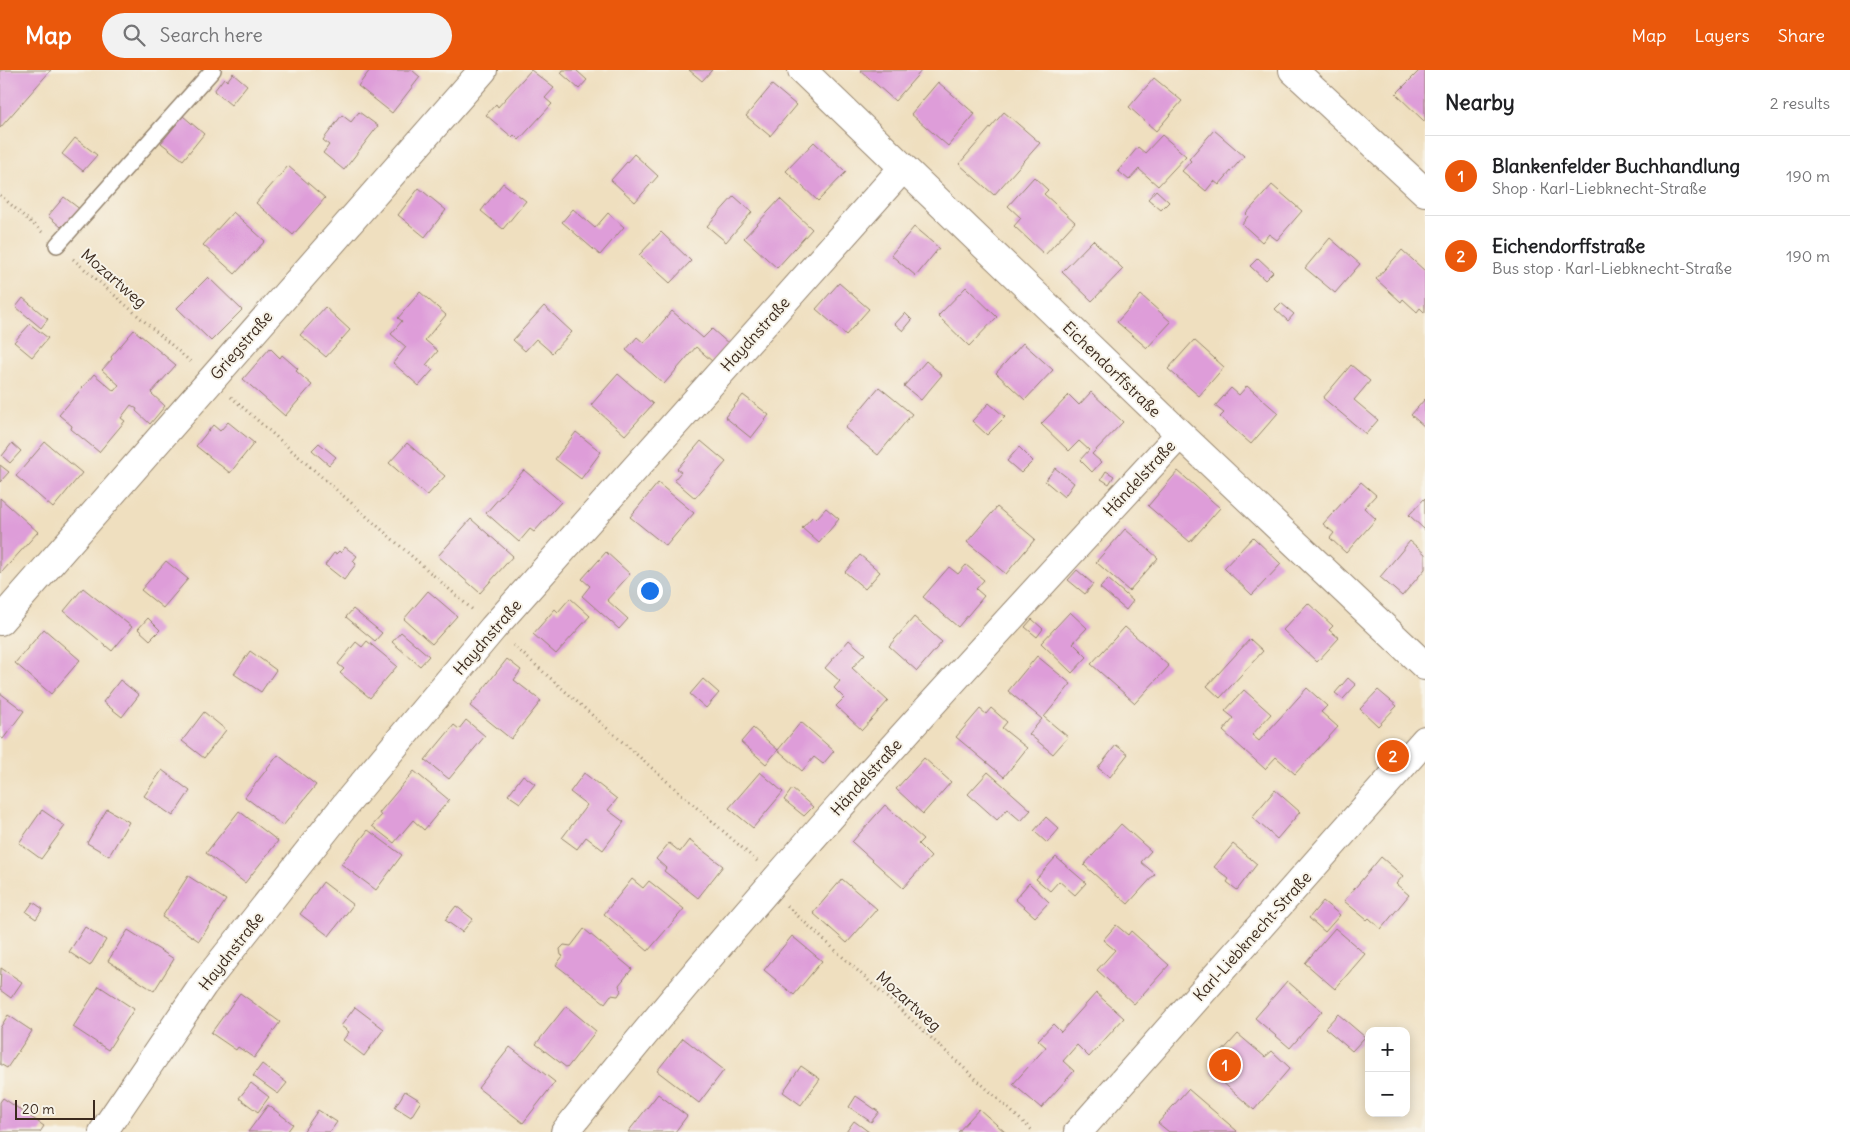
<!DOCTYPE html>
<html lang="en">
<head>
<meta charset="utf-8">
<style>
	:root { --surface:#fff; --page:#f2f2f2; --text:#202124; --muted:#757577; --line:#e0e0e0; --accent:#ea580c }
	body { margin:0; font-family:Delius,sans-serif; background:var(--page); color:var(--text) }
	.controls { position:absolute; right:15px; bottom:15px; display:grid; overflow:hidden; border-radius:10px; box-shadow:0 2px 12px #0003 }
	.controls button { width:45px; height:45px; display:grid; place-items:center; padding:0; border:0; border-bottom:1px solid var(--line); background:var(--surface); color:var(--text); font:25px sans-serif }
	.scale { position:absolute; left:15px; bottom:12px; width:80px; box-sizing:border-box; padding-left:5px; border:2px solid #3b2a1e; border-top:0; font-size:14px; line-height:18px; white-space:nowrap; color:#3b2a1e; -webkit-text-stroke:4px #f7f3e8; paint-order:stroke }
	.you { position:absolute; left:649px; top:520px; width:18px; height:18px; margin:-12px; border:4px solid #fff; border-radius:50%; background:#1a73e8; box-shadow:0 0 0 8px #1a73e833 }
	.badge { display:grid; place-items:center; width:32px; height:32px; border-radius:50%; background:var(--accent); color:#fff; font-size:16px; font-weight:700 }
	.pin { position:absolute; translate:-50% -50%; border:2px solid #fff; box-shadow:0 1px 5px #0006 }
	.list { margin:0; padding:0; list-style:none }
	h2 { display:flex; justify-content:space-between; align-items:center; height:65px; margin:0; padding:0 20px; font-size:21px }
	h2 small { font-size:16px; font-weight:400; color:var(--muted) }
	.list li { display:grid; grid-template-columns:32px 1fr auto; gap:15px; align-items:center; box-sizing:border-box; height:80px; padding:0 20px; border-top:1px solid var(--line) }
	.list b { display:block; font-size:19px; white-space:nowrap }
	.list p { margin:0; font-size:16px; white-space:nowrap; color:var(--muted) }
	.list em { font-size:16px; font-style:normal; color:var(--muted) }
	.icon { flex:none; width:28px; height:28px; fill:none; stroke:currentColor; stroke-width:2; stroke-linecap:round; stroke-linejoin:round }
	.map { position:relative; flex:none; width:1425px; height:1062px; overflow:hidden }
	header { display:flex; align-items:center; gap:30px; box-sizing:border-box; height:70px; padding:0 25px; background:var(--accent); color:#fff }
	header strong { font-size:24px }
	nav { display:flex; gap:28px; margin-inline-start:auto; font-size:18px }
	.search { width:350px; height:45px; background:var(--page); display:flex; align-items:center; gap:12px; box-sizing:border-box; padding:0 18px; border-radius:28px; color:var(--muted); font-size:19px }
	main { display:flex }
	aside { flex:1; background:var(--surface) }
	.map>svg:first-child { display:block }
	.building { fill:#de9dd9 }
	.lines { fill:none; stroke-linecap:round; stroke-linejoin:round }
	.service-casing { stroke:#95846e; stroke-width:18 }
	.minor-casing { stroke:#95846e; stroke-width:30 }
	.path { stroke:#95846e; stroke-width:3; stroke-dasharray:1 4; stroke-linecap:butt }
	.service { stroke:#fff; stroke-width:15 }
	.minor { stroke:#fff; stroke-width:28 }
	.labels { text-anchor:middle; stroke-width:4; stroke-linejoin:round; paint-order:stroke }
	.street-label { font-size:16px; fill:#3b2a1e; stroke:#f7f3e8 }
</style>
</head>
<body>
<header>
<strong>Map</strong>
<div class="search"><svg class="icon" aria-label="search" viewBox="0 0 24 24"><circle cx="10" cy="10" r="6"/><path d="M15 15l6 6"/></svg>Search here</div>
<nav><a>Map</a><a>Layers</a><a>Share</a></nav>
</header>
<main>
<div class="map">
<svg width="1425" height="1062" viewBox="0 0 1425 1062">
	<rect width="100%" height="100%" fill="#f7f3e8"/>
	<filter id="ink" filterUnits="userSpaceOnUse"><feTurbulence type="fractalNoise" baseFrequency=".02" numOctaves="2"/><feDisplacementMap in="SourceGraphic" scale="10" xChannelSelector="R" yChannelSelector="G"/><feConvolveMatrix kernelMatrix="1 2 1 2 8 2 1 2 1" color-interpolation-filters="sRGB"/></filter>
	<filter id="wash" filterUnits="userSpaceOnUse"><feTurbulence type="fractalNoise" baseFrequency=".0096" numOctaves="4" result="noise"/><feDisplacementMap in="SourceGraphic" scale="20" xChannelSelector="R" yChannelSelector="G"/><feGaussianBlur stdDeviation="1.12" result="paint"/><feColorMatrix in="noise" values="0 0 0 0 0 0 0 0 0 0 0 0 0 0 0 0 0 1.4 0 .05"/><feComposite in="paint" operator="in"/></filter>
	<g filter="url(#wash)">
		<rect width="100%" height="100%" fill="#efdfbf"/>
		<g id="blocks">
			<path class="building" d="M0,0H51L0,58Z
				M370,0H412L420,7L392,43L358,16Z
				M531,0L554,18L545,28L552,34L519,70L514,65L512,67L486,45L496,34L498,37Z
				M563,0H576L587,10L579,19L561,3Z
				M689,0H712L702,11Z
				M860,0H922L895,31Z
				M1420,0H1425V52L1396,24Z
				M233,3L247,15L231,35L214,21L224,8L227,11Z
				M1154,8L1182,31L1156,61L1129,37Z
				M938,12L975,44L948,76L911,44Z
				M772,15L796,35L770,66L746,46Z
				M359,42L378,56L344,100L323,83L329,75L323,70L342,45L351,52Z
				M1004,42L1040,73L994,125L959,94Z
				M183,46L204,64L183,90L161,73Z
				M1214,60L1244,86L1219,115L1214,111L1206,121L1182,101L1191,91L1189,89Z
				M1162,65L1186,86L1158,116L1139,99L1129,110L1118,101L1138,77L1145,83Z
				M75,68L97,85L83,101L62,84Z
				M814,72L846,102L818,131L786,101Z
				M634,84L658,106L635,132L611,110Z
				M288,96L325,128L293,165L256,133Z
				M1034,107L1048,120L1044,124L1075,152L1045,185L1014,156L1021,148L1008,136Z
				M503,113L526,131L503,159L481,141Z
				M1272,115L1302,141L1277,170L1269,164L1262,172L1242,154L1248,146L1246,144Z
				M419,118L446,140L425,167L398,145Z
				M1156,120L1169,132L1161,140L1148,129Z
				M734,126L752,142L726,172L707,156Z
				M64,127L81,140L69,156L65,153L61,157L48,146Z
				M780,129L812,159L777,198L744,168Z
				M573,139L595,158L608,143L624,157L600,185L562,152Z
				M233,142L265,171L235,204L203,175Z
				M914,157L939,178L916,206L891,185Z
				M661,162L691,191L670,213L639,185Z
				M1330,168L1360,194L1335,223L1305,198Z
				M1093,170L1123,199L1092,231L1062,202Z
				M1402,180L1425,201V243L1420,238L1417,242L1403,229L1401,232L1376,209Z
				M1258,188L1273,202L1265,210L1250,196Z
				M208,207L242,240L211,271L177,238Z
				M839,213L869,239L846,265L816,239Z
				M966,217L997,247L969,276L938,246Z
				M420,222L446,245L425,270L438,281L426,295L433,300L419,316L393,293L406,277L391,264L402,251L398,248Z
				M1141,225L1171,252L1147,278L1117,252Z
				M23,228L48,249L41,258L16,237Z
				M1281,233L1294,244L1288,251L1275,239Z
				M544,236L572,262L552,283L536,269L525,281L513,270Z
				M325,237L350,260L326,287L300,265Z
				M672,241L703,268L712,259L729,274L713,292L696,277L664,314L626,280L637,267L644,273Z
				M905,243L912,250L903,261L895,254Z
				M30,254L48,268L32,287L14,272Z
				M134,260L176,295L151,323L165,336L150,354L136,341L137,339L131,335L121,348L125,351L99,382L71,359L72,356L59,345L94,304L114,321L119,315L102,300L112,289L111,287Z
				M1194,270L1224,297L1199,326L1168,299Z
				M1023,273L1053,300L1025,330L996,303Z
				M270,278L280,288L282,285L298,299L296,301L312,315L285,346L243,309Z
				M926,291L942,305L921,330L904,316Z
				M1351,295L1370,311L1354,330L1378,350L1366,364L1323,328Z
				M618,304L653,334L625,365L591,335Z
				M1247,316L1278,343L1251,374L1220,347L1224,343L1215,336L1231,318L1239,325Z
				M879,317L912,344L878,385L845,358Z
				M1091,322L1123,352L1092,384L1101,392L1092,402L1080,390L1089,380L1079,371L1069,381L1041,354L1069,325L1079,335Z
				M743,325L769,345L751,368L725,347Z
				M1425,329V357L1411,345Z
				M989,333L1005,347L987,365L972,351Z
				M228,352L254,373L230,403L196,376L213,355L220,361Z
				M576,362L601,382L581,409L555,389Z
				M701,371L726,392L695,428L674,410L681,402L677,399Z
				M45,372L82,403L53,438L16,406Z
				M12,373L21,381L10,393L2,386Z
				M319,373L336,387L329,395L312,380Z
				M407,373L445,406L427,426L389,393Z
				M1019,377L1033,391L1021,403L1007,391Z
				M0,395L9,402L0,412Z
				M1055,398L1074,413L1064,427L1045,411Z
				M524,400L561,432L534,462L530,459L519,472L486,443Z
				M1106,401L1114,406L1109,414L1101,409Z
				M1178,401L1220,438L1190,472L1148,436Z
				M1361,412L1376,425L1364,438L1376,449L1346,483L1330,468L1334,463L1323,454Z
				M658,413L694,443L666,476L630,447Z
				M0,428L38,462L1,503L0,502Z
				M1425,428V460L1409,445Z
				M997,437L1035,469L1006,504L967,472Z
				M826,438L839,449L819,473L802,458L813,446L816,449Z
				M471,449L513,486L480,523L438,486Z
				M1125,459L1158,488L1129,521L1096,492Z
				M1253,467L1281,494L1252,525L1224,498Z
				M1410,471L1425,484V499L1402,526L1380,507Z
				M345,477L357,486L353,491L356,494L344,510L325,495L334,483L336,484L339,481L341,483Z
				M606,482L630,504L607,530L628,549L619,559L582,526L590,516L582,509Z
				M860,485L880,502L865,519L845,502Z
				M166,491L188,509L163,538L141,520Z
				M966,495L984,510L976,519L984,526L958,557L923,527L949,497L958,504Z
				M1077,500L1093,514L1085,524L1068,510Z
				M1108,509L1133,531L1126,540L1100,518Z
				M83,518L132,557L112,581L64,541Z
				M428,521L457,546L432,574L404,549Z
				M570,528L590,546L556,584L533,564L555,539L558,542Z
				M1308,533L1333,556L1329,560L1339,568L1317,592L1283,560Z
				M353,539L382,563L375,571L346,547Z
				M1070,542L1087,558L1073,573L1087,587L1072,603L1041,573Z
				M914,547L942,572L917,601L889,576Z
				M148,548L160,560L150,570L138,559Z
				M1032,549L1043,559L1037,567L1025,557Z
				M1125,557L1169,596L1135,633L1091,594Z
				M44,559L80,590L51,624L15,593Z
				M401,562L429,586L420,596L392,572Z
				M1250,569L1263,581L1220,628L1207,616Z
				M849,570L865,584L852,598L888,631L862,660L836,636L844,628L834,618L840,611L825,598Z
				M367,571L397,596L370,628L340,603L344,599L338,594L356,572L362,577Z
				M250,581L276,600L261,622L234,604Z
				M1037,586L1071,614L1044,647L1068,667L1053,684L1029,664L1042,649L1008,621Z
				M507,589L521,600L514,610L541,631L511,669L470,636Z
				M1348,608L1356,615L1343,629L1335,623Z
				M703,609L719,623L706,638L690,624Z
				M120,610L139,625L122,647L103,632Z
				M1307,618L1327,636L1321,642L1338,657L1295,704L1276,687L1265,699L1223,661L1234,648L1225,641L1244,620L1271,644L1252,665L1259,671Z
				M1378,620L1397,636L1378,656L1360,639Z
				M0,623L24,641L3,669L0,667Z
				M991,638L1007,652L1002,658L1027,678L1004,707L956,667L980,639L986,644Z
				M204,642L226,660L204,688L182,671Z
				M466,650L485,666L449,709L425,690L454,655L459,659Z
				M801,652L834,681L823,694L814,687L802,701L778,680L766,694L741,672L753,658L778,680Z
				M1116,675L1128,684L1110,707L1098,698Z
				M278,685L316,715L283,756L245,727Z
				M924,688L951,712L923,744L896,719Z
				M162,700L190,721L173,746L144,726Z
				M414,701L449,730L424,760L413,750L394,773L372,756L381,746L379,743Z
				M760,702L783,722L753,758L729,738Z
				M988,702L1031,740L1021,751L1007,739L997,750L968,724Z
				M584,703L617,729L608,740L624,752L603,780L586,767L577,779L562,768L587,735L570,722Z
				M523,705L535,714L520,733L508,725Z
				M792,719L813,737L804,746L784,730Z
				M1275,720L1300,742L1277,769L1252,747Z
				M885,735L923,769L918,774L931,787L903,818L852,772Z
				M107,739L129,752L109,786L87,773Z
				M42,740L65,756L41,789L19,773Z
				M239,741L278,771L245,813L206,783Z
				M1046,747L1059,759L1047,773L1034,761Z
				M1121,754L1151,781L1141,792L1155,804L1128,834L1084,795Z
				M368,760L402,785L376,820L341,794Z
				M689,770L723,796L698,828L664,801L666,798L656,789L669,773L680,782Z
				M1233,774L1257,794L1237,820L1227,812L1229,809L1214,797Z
				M1056,787L1086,813L1075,825L1059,811L1050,821L1036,809Z
				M1381,787L1403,806L1396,814L1409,825L1381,859L1369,848L1367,850L1344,831Z
				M188,806L226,830L199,871L162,847Z
				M632,809L643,818L649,811L684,839L648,881L604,844Z
				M842,809L877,839L847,873L813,843Z
				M323,812L353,835L329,866L300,844Z
				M1029,813L1049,832L1035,847L1015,829Z
				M1323,831L1340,845L1325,862L1309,848Z
				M33,832L43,839L36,849L26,842Z
				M456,836L473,849L462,862L445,850Z
				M1116,855L1128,865L1131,861L1169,895L1134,934L1097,900L1115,880L1103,870Z
				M85,857L106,870L90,896L69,882Z
				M1335,858L1365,884L1335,919L1305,893Z
				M584,859L632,899L619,915L621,921L618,926L611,925L605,933L556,895L563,886L561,885L560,879L564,875L571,876Z
				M128,860L174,889L154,921L108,891Z
				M792,866L822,891L794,925L764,900Z
				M1,898L22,912L11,928L0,920Z
				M1287,911L1322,941L1290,978L1255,948Z
				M99,916L134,939L108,980L73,957Z
				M240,923L280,952L254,988L238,977L236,980L211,963Z
				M1096,923L1124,948L1089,987L1077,975L1063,991L1074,1001L1041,1038L1013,1014L1046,977L1038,970L1053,954L1061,962Z
				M566,936L596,961L567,998L536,974Z
				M355,937L384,959L364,986L343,970L349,962L341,956Z
				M1338,944L1365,967L1352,981L1325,958Z
				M8,945L32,961L7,998L0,994V958Z
				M1238,964L1265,987L1272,981L1290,998L1254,1040L1211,1002L1214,998L1210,995Z
				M683,968L724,1000L699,1033L657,1001Z
				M510,977L555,1012L523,1053L478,1018Z
				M262,994L287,1013L278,1024L253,1006Z
				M801,996L820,1009L801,1035L783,1022Z
				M251,1013L269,1027L258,1042L239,1028Z
				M1188,1019L1237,1061L1236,1062H1169L1158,1053Z
				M405,1021L421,1031L411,1047L395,1037Z
				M658,1024L687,1046L675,1062H628Z
				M856,1026L879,1042L871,1052L849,1037Z
				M3,1028L44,1056L40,1062H0V1032Z
				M268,1035L293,1054L287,1062H248Z
				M979,1039L1005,1062H958Z
				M318,1040L337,1052L330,1062H303Z
				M854,1051L869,1062H846Z"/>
		</g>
	</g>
	<g filter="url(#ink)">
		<use href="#blocks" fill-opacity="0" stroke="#95846e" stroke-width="1"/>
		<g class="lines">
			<g class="service-casing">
				<path id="service" d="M57,175L213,0"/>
			</g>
			<g class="minor-casing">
				<path id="minor" d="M802,0L1180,364L1425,596
					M1293,0L1425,122
					M0,551L483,0
					M103,1062L203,915L346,734L493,558L903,98
					M565,1062C758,819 969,592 1180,364
					M1078,1062L1425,670"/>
			</g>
			<path class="path" d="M0,125L42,162
				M73,189L191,292
				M231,327L474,541
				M513,575L757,791
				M787,836L1034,1062"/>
			<use href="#service" class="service"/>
			<use href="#minor" class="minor"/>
		</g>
	</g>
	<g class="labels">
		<g class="street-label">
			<text transform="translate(114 208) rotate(41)" y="6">Mozartweg</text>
			<text transform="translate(755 264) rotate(-48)" y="6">Haydnstraße</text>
			<text transform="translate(241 275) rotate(-49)" y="6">Griegstraße</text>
			<text transform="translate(1112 299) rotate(44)" y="6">Eichendorffstraße</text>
			<text transform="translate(1139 408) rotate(-47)" y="6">Händelstraße</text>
			<text transform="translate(487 567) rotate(-49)" y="6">Haydnstraße</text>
			<text transform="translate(866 707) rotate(-48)" y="6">Händelstraße</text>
			<text transform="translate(1252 866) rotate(-48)" y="6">Karl-Liebknecht-Straße</text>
			<text transform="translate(231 881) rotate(-52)" y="6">Haydnstraße</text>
			<text transform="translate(909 931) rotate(42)" y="6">Mozartweg</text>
		</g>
	</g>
</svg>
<div class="controls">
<button>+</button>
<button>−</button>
</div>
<div class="scale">20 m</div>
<div class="you"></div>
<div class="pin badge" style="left:1225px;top:995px">1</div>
<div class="pin badge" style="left:1393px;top:686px">2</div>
</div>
<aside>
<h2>Nearby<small>2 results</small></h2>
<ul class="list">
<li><span class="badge">1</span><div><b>Blankenfelder Buchhandlung</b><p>Shop · Karl-Liebknecht-Straße</p></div><em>190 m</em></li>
<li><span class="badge">2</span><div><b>Eichendorffstraße</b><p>Bus stop · Karl-Liebknecht-Straße</p></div><em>190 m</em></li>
</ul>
</aside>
</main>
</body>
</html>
